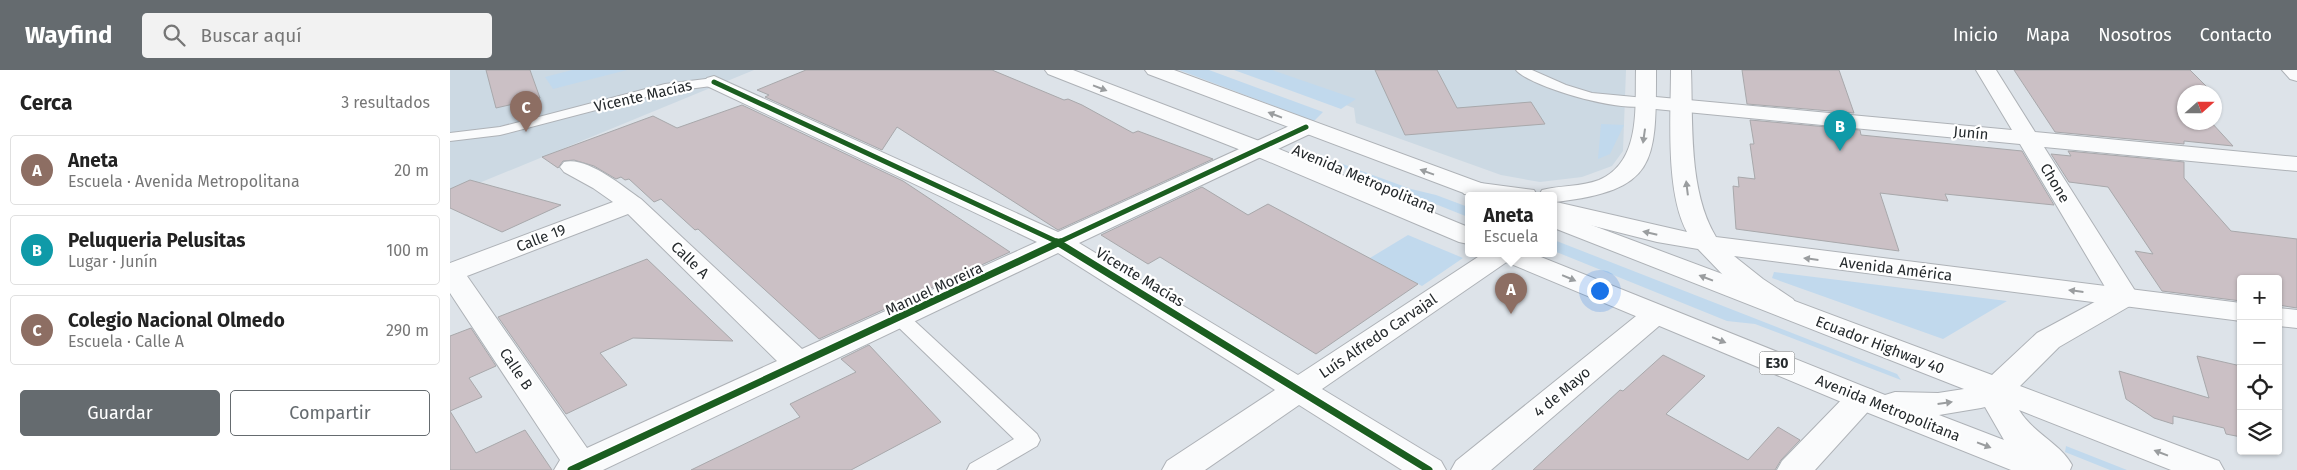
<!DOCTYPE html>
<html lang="es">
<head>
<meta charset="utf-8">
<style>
	:root { --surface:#fff; --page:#f2f2f2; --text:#222; --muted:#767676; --line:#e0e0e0; --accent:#656b6f }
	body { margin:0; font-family:"Fira Sans",sans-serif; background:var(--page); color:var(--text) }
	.controls { position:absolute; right:15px; bottom:15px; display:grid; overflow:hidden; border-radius:5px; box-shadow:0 1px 4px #0004 }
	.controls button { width:45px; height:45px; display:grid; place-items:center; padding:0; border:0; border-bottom:1px solid var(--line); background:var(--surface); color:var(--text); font:25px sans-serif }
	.compass { position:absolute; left:1727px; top:15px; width:45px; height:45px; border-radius:50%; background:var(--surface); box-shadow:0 1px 4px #0004; rotate:69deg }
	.you { position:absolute; left:1149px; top:220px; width:18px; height:18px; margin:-12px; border:4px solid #fff; border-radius:50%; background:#1a73e8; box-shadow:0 0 0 8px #1a73e833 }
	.badge { display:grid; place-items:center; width:32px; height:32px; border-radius:50%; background:var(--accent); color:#fff; font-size:16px; font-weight:700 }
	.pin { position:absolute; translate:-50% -41px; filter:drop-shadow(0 1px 2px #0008) }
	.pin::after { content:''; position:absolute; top:26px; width:18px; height:15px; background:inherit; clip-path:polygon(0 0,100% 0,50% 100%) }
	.popup { position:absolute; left:1015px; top:122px; width:92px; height:65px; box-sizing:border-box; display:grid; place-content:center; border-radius:5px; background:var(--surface); filter:drop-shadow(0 1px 4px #0005); font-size:16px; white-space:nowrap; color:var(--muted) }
	.popup b { font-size:19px; color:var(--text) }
	.popup::after { content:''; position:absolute; left:50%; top:100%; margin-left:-10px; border:10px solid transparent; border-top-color:var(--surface) }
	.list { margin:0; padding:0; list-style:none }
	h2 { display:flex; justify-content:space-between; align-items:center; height:65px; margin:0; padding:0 20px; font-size:21px }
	h2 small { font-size:16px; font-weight:400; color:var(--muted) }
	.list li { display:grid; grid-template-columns:32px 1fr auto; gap:15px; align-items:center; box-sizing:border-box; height:70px; margin:0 10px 10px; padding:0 10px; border:1px solid var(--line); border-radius:5px }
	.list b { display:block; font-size:19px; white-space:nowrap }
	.list p { margin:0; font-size:16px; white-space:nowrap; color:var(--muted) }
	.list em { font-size:16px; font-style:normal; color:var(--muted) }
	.actions { display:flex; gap:10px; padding:15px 20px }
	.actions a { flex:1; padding:11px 0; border:1px solid var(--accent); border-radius:5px; text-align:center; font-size:18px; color:var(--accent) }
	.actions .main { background:var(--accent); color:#fff }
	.icon { flex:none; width:28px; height:28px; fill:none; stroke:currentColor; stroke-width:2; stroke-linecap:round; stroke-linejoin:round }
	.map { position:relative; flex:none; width:1847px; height:400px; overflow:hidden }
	header { display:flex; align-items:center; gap:30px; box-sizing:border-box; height:70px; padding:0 25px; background:var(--accent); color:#fff }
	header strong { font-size:24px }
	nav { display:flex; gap:28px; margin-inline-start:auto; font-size:18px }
	.search { width:350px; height:45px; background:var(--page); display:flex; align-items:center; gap:12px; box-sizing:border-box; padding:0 18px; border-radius:5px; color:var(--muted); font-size:19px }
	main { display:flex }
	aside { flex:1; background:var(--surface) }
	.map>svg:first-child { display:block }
	.built { fill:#ccd9e3 }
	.green { fill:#c1d9ed }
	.building { fill:#cbc0c5; stroke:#a8a8ab }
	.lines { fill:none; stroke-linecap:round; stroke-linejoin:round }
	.service-casing { stroke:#aeb2b7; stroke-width:2 }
	.minor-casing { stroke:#aeb2b7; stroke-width:2 }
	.tertiary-casing { stroke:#aeb2b7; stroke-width:2 }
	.trunk-casing { stroke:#aeb2b7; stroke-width:2 }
	.service { fill:#fafbfc; fill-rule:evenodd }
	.minor { fill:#fafbfc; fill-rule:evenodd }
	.tertiary { fill:#fafbfc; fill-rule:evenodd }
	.trunk { fill:#fafbfc; fill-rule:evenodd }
	.cycleway-far1-casing { stroke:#fff; stroke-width:8 }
	.cycleway-casing { stroke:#fff; stroke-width:10 }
	.cycleway-far1 { stroke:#1b5e20; stroke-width:5 }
	.cycleway { stroke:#1b5e20; stroke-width:7 }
	.oneway { fill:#9a9d9f }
	.labels { text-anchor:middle; stroke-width:4.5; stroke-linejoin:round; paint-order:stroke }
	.shield { fill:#fff; stroke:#666a6c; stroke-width:1 }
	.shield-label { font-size:14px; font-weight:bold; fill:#252a2d }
	.street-label { font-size:15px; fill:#252a2d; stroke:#fff }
</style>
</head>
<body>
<header>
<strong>Wayfind</strong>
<div class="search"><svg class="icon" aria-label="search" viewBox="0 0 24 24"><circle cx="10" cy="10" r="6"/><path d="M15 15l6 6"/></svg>Buscar aquí</div>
<nav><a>Inicio</a><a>Mapa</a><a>Nosotros</a><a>Contacto</a></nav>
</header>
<main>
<aside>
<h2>Cerca<small>3 resultados</small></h2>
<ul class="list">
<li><span class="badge" style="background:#8d6e63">A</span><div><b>Aneta</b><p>Escuela · Avenida Metropolitana</p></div><em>20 m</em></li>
<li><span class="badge" style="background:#0f9aa8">B</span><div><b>Peluqueria Pelusitas</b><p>Lugar · Junín</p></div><em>100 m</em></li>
<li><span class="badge" style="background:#8d6e63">C</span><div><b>Colegio Nacional Olmedo</b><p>Escuela · Calle A</p></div><em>290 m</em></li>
</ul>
<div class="actions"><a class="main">Guardar</a><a>Compartir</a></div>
</aside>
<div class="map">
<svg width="1847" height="400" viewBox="0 0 1847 400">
	<rect width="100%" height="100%" fill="#dde3e9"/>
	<path class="built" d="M0,0H304L0,125Z
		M798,0H1176L1173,81L1162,96L1132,107L1090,112L1051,105L906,53L904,38Z"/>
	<path class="green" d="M122,0H177L103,19L95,7Z
		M729,0H759L873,42L864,51Z
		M784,0H822L906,29L891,39Z
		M1151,54L1174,55L1160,84L1148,89Z
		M857,81L961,119L986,125L1018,137V147L857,83Z
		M958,165L1013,188L972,216L920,188Z
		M1104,170L1447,304L1451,310L1305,254L1277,251L1104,181Z
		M1324,202L1557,231L1493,269L1322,208Z
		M1616,376L1677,400H1660L1615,382Z"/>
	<path class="building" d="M36,0H80L90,28L46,38Z
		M356,0H542L614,30L618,29L632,35L683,63L688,61L763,89L608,160L447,57L432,80L315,27L319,25L307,20Z
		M925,0H987L1007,38L1081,32L1095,54L955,65Z
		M1292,0H1389L1404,43L1297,34Z
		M1564,0H1740L1762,22H1734V52H1761L1783,76L1734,71V74L1605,62Z
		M292,35L453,111L560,182L369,269L248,159L245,160L211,129L204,132L179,109L175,110L171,107L166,109L144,96L124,90L113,91L108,98L92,87L203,46L227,58Z
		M1300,50L1410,60L1411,65L1572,81L1604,135L1495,124L1498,131L1430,123L1449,181L1286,159L1283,116L1289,117L1288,107L1305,109L1300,74H1304Z
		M1618,81L1734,92V108L1781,161L1847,169V238L1828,235V209H1791V231L1712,221L1685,181L1703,184L1658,117L1619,112L1601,84L1621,86Z
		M20,110L111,135L52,162L0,138V119Z
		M752,117L798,145L818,134L968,214L866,284L710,187L698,194L651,165Z
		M197,189L283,271L183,268L150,283L177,315L116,344L48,247Z
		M21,258L46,296L19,308L32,327L0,341L26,383L75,360L102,400H0V266Z
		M419,275L491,352L401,400H241L350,347L340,334L406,302L391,289Z
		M1213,285L1255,306L1216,344L1298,390L1328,357L1350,370L1331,390L1325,400H1083L1170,320L1173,321Z
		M1747,286L1791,296V367L1776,364L1774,358L1723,346V354L1704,348L1676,329L1669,301L1759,328Z"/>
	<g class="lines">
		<g class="service-casing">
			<path id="service" d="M1066,0H1082L1116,15L1142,23L1195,28L1202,32C1188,49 1079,17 1066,0Z
				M264,8L271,12L269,15L215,22L50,65L0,71V63L50,57L215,14Z
				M450,242L457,244L587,364L590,370L587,376L546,400H517L520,394L564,369L443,252L441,248L443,244Z"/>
		</g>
		<g class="minor-casing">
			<path id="minor" d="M1526,0H1546L1585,62L1847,87V101L1594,77L1689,227L1685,233L1675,236L1665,233L1661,227L1570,74L1195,38L1187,37L1184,32L1187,27L1195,26L1562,60Z
				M1832,0H1847V11L1840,9Z
				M264,6L608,162L848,52L856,50L864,52L867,57L864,62L629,173L848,305L1034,183H1065L1061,189L872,319L991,391L996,400H952L849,335L755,400H712L717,391L825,320L608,183L153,400H104L110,390L0,223V193L163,132L143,118L114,102L110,97L114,92C137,86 172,116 191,129L352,279L587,172L257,16L254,12L257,8ZM178,144L327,291L137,378L17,206Z
				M1206,235L1216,238L1221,244L1216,250L1041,400H1001L1006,391L1196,238Z
				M1412,317L1423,320L1428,328L1423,336L1365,400H1327L1332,391L1401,320Z"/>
		</g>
		<g class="tertiary-casing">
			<path id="tertiary" d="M1186,0H1206C1206,93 1207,120 1106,132L1237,162C1215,122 1221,45 1221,0H1241C1243,52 1238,121 1266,167L1791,233V251L1284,186L1313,209L1343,229L1347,235L1343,241L1333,244L1323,241L1274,206L1248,179L1207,172L1104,146V125H1089L1092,120C1111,115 1131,117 1149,110C1191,92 1185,38 1186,0Z
				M1023,112L1084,120L1087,125L1014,124L1011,119L1014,114Z
				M1828,238L1847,240V258L1828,256Z"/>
		</g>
		<g class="trunk-casing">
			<path id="trunk" d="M595,0H623L817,74L1018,157V174L1009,172L801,84L598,4Z
				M695,0H724L1050,120L1053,125H1019L698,4Z
				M1104,141L1542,305L1587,263L1665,221L1675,218L1685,221L1689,227L1685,233L1609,277L1570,316L1769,391L1774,400H1721L1569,340C1583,363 1611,374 1622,395L1620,400H1561L1401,336L1049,189L1045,183H1081L1435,325L1445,322L1488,323L1514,319L1104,158ZM1535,337L1554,370L1489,345L1531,338Z"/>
		</g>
		<use href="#service" class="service"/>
		<use href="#minor" class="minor"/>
		<use href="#tertiary" class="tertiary"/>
		<use href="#trunk" class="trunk"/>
		<g class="cycleway-far1-casing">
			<path id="cycleway-far1" d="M264,12L610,173
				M607,173L856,57"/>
		</g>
		<g class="cycleway-casing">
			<path id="cycleway" d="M607,172L979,400
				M121,400L610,172"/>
		</g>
		<use href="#cycleway-far1" class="cycleway-far1"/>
		<use href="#cycleway" class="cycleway"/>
	</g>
	<defs><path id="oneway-solid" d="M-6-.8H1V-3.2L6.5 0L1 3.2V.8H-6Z" transform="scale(1.25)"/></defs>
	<g class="oneway">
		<use href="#oneway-solid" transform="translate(650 18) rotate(21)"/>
		<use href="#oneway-solid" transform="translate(825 45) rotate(-159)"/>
		<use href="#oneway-solid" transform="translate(1194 66) rotate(98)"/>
		<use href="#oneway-solid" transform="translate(977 102) rotate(-160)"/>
		<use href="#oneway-solid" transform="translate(1237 118) rotate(-97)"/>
		<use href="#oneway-solid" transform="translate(1200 163) rotate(-167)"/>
		<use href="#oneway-solid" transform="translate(1361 189) rotate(-173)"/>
		<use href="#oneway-solid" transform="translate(1119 208) rotate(23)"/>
		<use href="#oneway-solid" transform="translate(1256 208) rotate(-159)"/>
		<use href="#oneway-solid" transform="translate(1626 221) rotate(-173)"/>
		<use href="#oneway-solid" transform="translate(1269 270) rotate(22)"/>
		<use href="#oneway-solid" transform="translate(1495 333) rotate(-8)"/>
		<use href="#oneway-solid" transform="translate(1534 375) rotate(21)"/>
		<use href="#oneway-solid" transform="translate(1711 383) rotate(-159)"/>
	</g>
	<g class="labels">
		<rect class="shield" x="1309.5" y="281.5" width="35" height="23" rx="4"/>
		<g class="shield-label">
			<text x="1327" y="298">E30</text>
		</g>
		<g class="street-label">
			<text transform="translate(193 26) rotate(-13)" y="5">Vicente Macías</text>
			<text transform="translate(1521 63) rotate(5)" y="5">Junín</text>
			<text transform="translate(914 109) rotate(23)" y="5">Avenida Metropolitana</text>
			<text transform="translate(1605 113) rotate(59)" y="5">Chone</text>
			<text transform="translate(91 168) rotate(-21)" y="5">Calle 19</text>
			<text transform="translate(240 190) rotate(44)" y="5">Calle A</text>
			<text transform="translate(1446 199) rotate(7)" y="5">Avenida América</text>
			<text transform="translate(690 207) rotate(31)" y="5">Vicente Macías</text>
			<text transform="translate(484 219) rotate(-25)" y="5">Manuel Moreira</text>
			<text transform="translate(928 266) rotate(-34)" y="5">Luís Alfredo Carvajal</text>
			<text transform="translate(1430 275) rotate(21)" y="5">Ecuador Highway 40</text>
			<text transform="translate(66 299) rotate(56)" y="5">Calle B</text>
			<text transform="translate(1112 322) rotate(-40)" y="5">4 de Mayo</text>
			<text transform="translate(1438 338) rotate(22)" y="5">Avenida Metropolitana</text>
		</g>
	</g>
</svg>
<div class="controls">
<button>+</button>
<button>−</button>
<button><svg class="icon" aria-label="locate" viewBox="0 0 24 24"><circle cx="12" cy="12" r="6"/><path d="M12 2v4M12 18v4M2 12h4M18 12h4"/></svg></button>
<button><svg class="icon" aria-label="layers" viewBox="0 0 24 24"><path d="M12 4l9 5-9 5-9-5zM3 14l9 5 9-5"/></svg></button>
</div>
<svg class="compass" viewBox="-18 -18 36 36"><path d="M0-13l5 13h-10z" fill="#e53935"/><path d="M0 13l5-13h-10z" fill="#767676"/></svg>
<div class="you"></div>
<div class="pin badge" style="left:1061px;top:244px;background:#8d6e63">A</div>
<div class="popup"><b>Aneta</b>Escuela</div>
<div class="pin badge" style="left:1390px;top:81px;background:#0f9aa8">B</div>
<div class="pin badge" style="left:76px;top:62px;background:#8d6e63">C</div>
</div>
</main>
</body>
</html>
